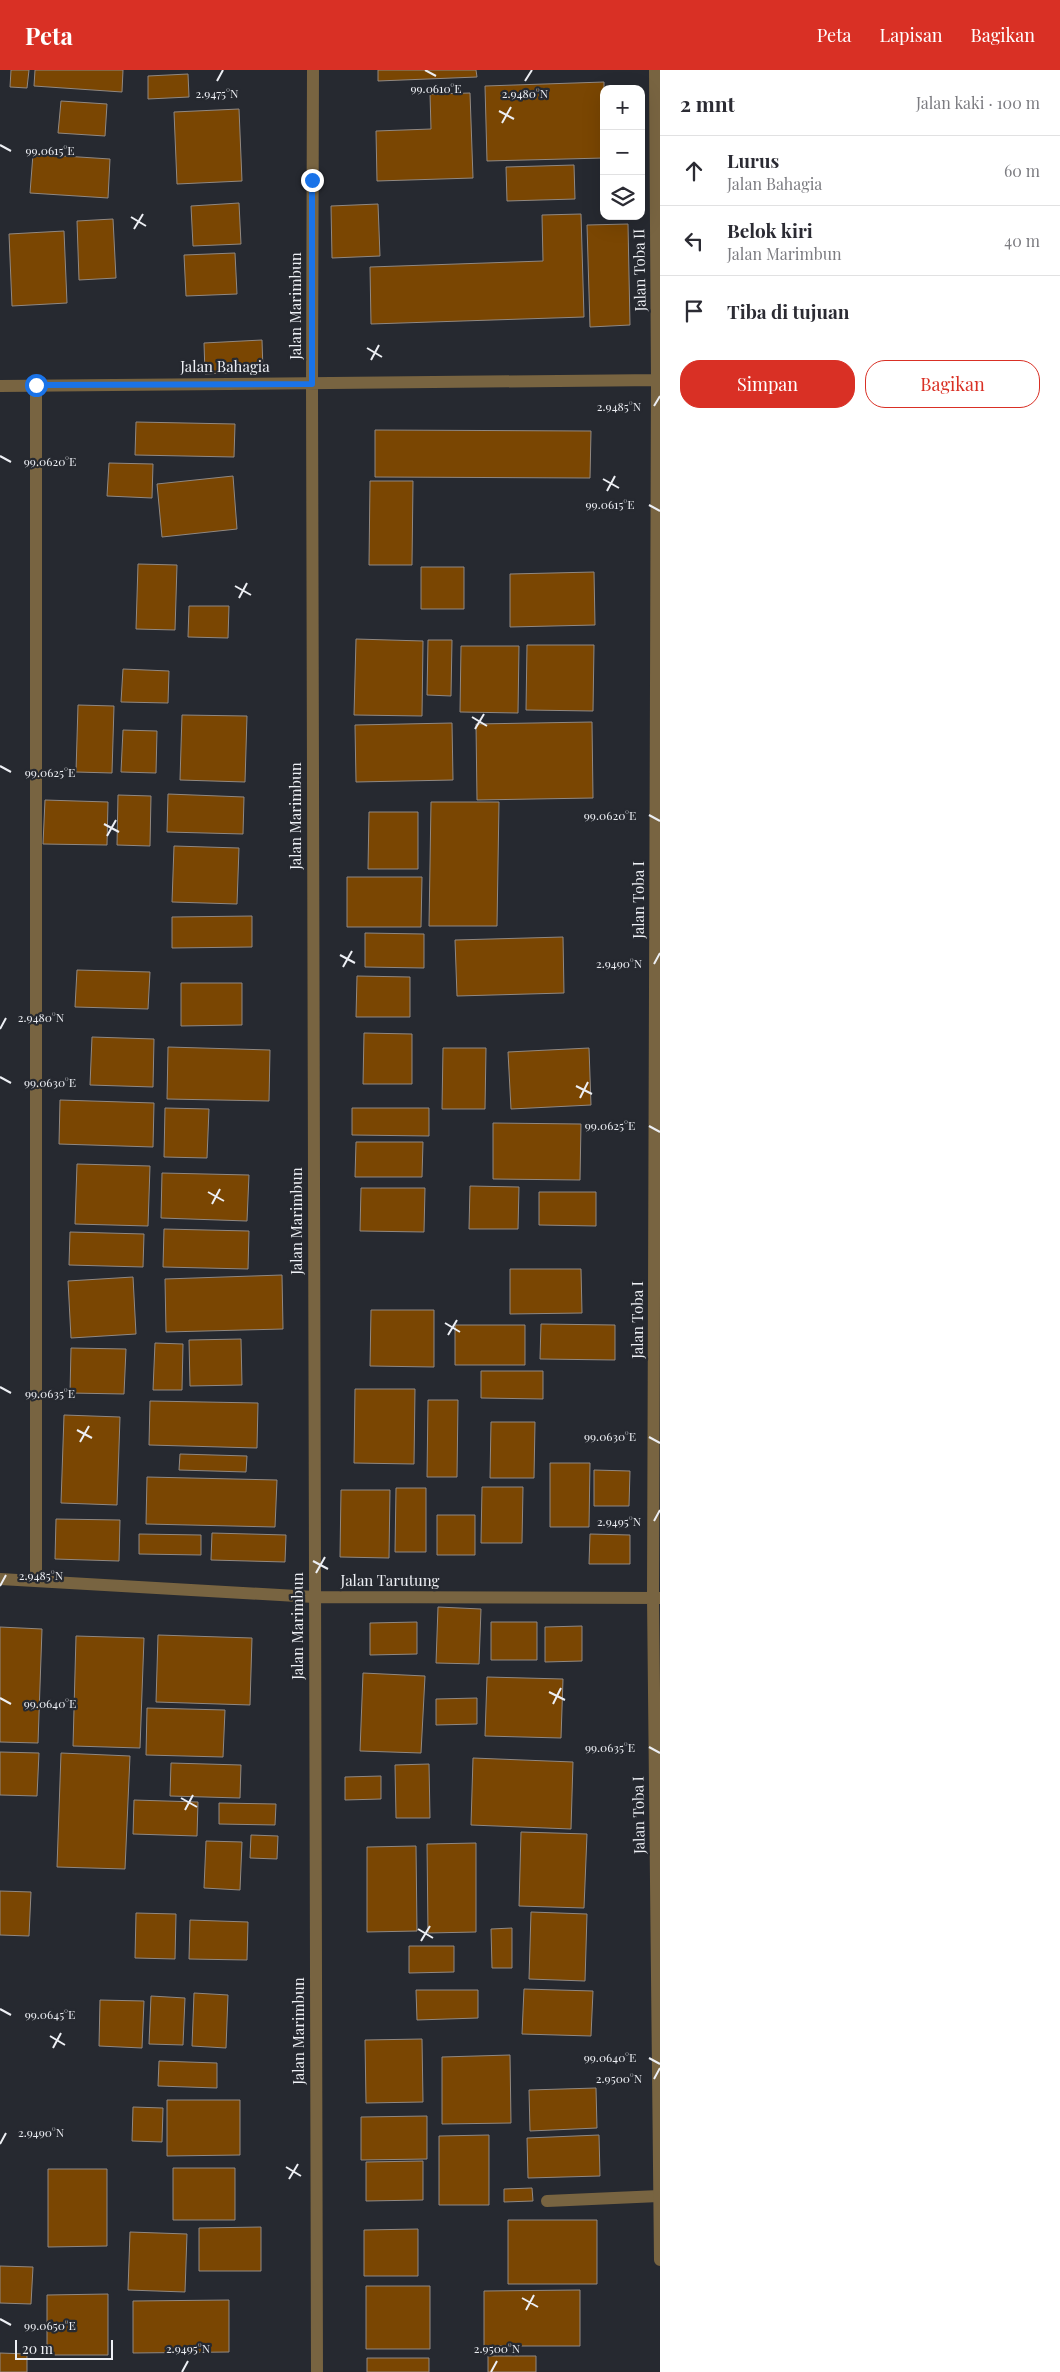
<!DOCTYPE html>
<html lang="id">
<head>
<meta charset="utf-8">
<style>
	:root { --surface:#fff; --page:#f7f7f7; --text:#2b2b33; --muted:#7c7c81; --line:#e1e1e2; --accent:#d93025 }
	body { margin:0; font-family:"Playfair Display",serif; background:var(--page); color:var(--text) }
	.controls { position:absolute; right:15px; top:15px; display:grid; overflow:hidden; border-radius:10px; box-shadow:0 5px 20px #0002 }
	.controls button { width:45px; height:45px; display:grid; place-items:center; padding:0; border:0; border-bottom:1px solid var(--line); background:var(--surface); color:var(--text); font:25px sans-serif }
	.scale { position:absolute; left:15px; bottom:12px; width:98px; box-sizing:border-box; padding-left:5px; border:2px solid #edeff4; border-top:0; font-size:14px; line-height:18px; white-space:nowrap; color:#edeff4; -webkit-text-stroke:4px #262930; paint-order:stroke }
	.stop { position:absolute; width:15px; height:15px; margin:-11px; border:4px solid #1a73e8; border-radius:50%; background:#fff }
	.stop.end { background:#1a73e8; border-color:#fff; box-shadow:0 1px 5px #0008 }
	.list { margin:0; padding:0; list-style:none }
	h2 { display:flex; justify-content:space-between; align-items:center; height:65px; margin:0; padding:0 20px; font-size:21px }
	h2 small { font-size:16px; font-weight:400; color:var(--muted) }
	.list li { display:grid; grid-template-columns:32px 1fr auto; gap:15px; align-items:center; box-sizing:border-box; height:70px; padding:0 20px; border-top:1px solid var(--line) }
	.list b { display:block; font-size:19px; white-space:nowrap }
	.list p { margin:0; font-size:16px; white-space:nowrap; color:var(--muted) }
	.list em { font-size:16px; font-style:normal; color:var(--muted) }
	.actions { display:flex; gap:10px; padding:15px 20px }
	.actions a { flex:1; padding:11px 0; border:1px solid var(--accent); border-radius:20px; text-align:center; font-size:18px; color:var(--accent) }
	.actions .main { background:var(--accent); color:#fff }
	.icon { flex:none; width:28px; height:28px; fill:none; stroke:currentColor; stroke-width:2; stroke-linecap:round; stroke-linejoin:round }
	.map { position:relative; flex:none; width:660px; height:2302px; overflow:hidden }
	header { display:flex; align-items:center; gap:30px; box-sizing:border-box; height:70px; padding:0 25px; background:var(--accent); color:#fff }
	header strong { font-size:24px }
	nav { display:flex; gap:28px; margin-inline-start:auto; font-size:18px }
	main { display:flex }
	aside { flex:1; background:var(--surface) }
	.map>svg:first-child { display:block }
	.building { fill:#7a4602; stroke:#908882 }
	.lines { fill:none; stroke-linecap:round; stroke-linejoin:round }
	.lane { stroke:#786441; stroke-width:12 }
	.street { stroke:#786441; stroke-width:12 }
	.route { stroke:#1a73e8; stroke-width:6 }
	.ticks { fill:none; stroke:#edeff4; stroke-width:2 }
	.labels { text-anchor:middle; stroke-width:4.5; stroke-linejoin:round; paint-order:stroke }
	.street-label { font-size:15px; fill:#edeff4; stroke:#262930 }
	.ticks-label { font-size:12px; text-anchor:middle; fill:#edeff4; stroke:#262930; stroke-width:4.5; stroke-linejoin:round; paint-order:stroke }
</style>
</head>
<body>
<header>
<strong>Peta</strong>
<nav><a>Peta</a><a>Lapisan</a><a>Bagikan</a></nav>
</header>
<main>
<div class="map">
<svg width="660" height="2302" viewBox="0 0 660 2302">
	<rect width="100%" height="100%" fill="#262930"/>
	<path class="building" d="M11,0H29L27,18L10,17Z
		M35,0H123L122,22L34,16Z
		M378,0H476L477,7L378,11Z
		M188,4L189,27L148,29V6Z
		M604,12V88L487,91L485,16Z
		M470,23L473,108L377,111L376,61L431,59L430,24Z
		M61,31L107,34L105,66L58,63Z
		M239,39L242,111L177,114L174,42Z
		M33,84L110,89L108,128L30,123Z
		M574,95L575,129L507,131L506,97Z
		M239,133L241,174L193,176L191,136Z
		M378,134L380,186L332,188L331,136Z
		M581,144L584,247L371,254L370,197L543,191L542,145Z
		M113,149L116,208L79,210L77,151Z
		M628,154L630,255L590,257L587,155Z
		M64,161L67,233L12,236L9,164Z
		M235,183L237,224L186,226L184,185Z
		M262,270L263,301L205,304L204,273Z
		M136,352L235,354L234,387L135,385Z
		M375,360L591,361L590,408L375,407Z
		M109,393L153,394L152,428L107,426Z
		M233,406L237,459L162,467L157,414Z
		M370,411H413L412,495H369Z
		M138,494L177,495L175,560L136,559Z
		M421,497H464V539H421Z
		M594,502L595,555L510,557V504Z
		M189,536H229L228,568L188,567Z
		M356,569L423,571L422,646L354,645Z
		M428,570H452L451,626L427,625Z
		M527,575H594L593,641L526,640Z
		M461,576H519L518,643L460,642Z
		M123,599L169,601L168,633L121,632Z
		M78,635L114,636L112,703L76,702Z
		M182,645L247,646L245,712L180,710Z
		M592,652L593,728L477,730L476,654Z
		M452,653L453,710L356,712L355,655Z
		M123,660L157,661L156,703L121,702Z
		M168,724L244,727L243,764L167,762Z
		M118,725L151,726L150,776L117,775Z
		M45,730L108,732L107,775L43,774Z
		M431,732H499L497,856H429Z
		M369,742H418V799H368Z
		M174,776L239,778L237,834L172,832Z
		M347,807H422L421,857H347Z
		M252,846V877L172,878V847Z
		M365,863L424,864V898L365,897Z
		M563,867L564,923L457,926L455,870Z
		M77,900L150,902L148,939L75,937Z
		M357,906L410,907V947H356Z
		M181,913H242V955L181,956Z
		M364,963L412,964V1014H363Z
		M92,967L154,969L153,1017L90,1015Z
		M168,977L270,980L269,1031L167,1029Z
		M443,978H486L485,1039H442Z
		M589,978L591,1035L511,1039L508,982Z
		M60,1030L154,1033L153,1077L59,1074Z
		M165,1038L209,1039L207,1088L164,1087Z
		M352,1038H429V1066L352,1065Z
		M493,1053L581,1054L580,1110L493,1109Z
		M356,1072H423L422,1107H355Z
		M77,1094L150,1096L148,1156L75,1154Z
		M162,1103L249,1105L247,1151L161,1148Z
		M470,1116L519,1117L518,1159H469Z
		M361,1118H425L424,1162L360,1161Z
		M539,1122H596V1156L539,1155Z
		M164,1159L249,1161L248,1199L163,1197Z
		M70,1162L144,1164L143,1197L69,1195Z
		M510,1199H581L582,1243L510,1244Z
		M282,1205L283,1259L166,1262L165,1209Z
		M133,1207L136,1264L71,1268L68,1211Z
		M371,1240H434V1297L370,1296Z
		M541,1254L615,1255V1290L540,1289Z
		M455,1255H525V1295H455Z
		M241,1269L242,1315L190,1316L189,1270Z
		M155,1273L183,1274L182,1320H153Z
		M71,1278L126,1279L124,1324L70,1323Z
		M481,1301H543V1329L481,1328Z
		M355,1319H415L414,1394L354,1393Z
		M428,1330H458L457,1407H427Z
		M150,1331L258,1333L257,1378L149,1375Z
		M64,1345L120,1347L117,1435L61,1433Z
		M491,1352H535L534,1408H490Z
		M180,1384L247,1386L246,1402L179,1400Z
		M550,1393H590L589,1457H550Z
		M594,1400L630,1401L629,1436H594Z
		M147,1407L277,1410L275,1457L146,1454Z
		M482,1417H523L522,1473H481Z
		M396,1418H426V1482H395Z
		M341,1420H390L389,1488L340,1487Z
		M437,1445H475V1485H437Z
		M56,1449L120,1450L119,1491L55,1489Z
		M212,1463L286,1465L285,1492L211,1490Z
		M139,1464L201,1465V1485L139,1484Z
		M590,1464L630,1465V1494H589Z
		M438,1537L481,1539L479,1594L436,1593Z
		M417,1552V1584L370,1585V1553Z
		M491,1552H537V1590H491Z
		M582,1556V1591L545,1592V1557Z
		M0,1557L42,1559L38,1673L0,1672Z
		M158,1565L252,1568L250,1635L156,1632Z
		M76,1566L144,1568L140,1678L73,1676Z
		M363,1603L425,1606L421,1683L360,1681Z
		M487,1607L563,1609L561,1668L485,1666Z
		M477,1628V1654L436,1655V1629Z
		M147,1638L225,1640L223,1687L146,1685Z
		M0,1682L39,1683L37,1726L0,1725Z
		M61,1683L130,1686L125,1799L57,1797Z
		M473,1688L573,1692L571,1759L471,1755Z
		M171,1693L241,1695L240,1728L170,1726Z
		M429,1694L430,1748H396L395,1695Z
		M381,1706V1729L345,1730V1707Z
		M134,1730L198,1732L197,1766L133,1764Z
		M219,1733L276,1734L275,1755L219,1754Z
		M521,1762L587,1764L584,1838L519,1836Z
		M251,1765L278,1766L277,1789L250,1788Z
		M206,1771L242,1772L240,1820L204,1818Z
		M476,1773V1862L428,1863L427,1774Z
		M416,1776L417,1861L367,1862V1777Z
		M0,1821L31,1822L29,1866L0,1865Z
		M531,1842L587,1844L585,1911L529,1909Z
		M136,1843L176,1844L175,1889L135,1888Z
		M190,1850L248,1852L247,1890L189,1889Z
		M512,1858V1898H492L491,1859Z
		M409,1876H454V1902L409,1903Z
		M524,1919L593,1921L591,1966L522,1964Z
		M416,1920H478V1948L417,1950Z
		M194,1923L228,1925L226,1978L192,1976Z
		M151,1926L185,1928L183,1975L149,1974Z
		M100,1930L144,1931L142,1978L99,1976Z
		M422,1969L423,2032L366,2033L365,1970Z
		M510,1985L511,2053L442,2054V1987Z
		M159,1991L217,1993V2018L158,2016Z
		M596,2018L597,2058L530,2061L529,2020Z
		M167,2030H240V2085L167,2086Z
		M133,2037L163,2038L162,2072L132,2071Z
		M427,2046V2089L361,2090V2047Z
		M489,2065V2135H439V2066Z
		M599,2065L600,2106L528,2108L527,2068Z
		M423,2091V2130L366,2131V2092Z
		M173,2098H235V2150H173Z
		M48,2099H107V2176L48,2177Z
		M532,2118L533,2131L504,2132V2119Z
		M508,2150H597V2214H508Z
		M261,2157V2201H199V2158Z
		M418,2159V2206H364V2160Z
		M130,2162L187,2164L185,2222L128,2220Z
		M0,2196L33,2197L31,2234L0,2233Z
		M366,2216H430V2279H366Z
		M580,2220V2276H484V2221Z
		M108,2224V2285H47V2225Z
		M229,2230V2282L133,2283V2231Z
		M0,2283L27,2284V2302H0Z
		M488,2286H536V2302H488Z
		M367,2288H429V2302H367Z"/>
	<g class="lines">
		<path class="lane" d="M547,2131L659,2126"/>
		<path class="street" d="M313,0L312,314L317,2302
			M655,0L657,310L653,1528L660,2190
			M0,316L660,310
			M0,1509L314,1527L660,1528
			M36,1510V315"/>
	</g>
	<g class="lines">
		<path class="route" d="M36,315L312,314V110"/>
	</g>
	<path class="ticks" d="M425,0L436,6M217,11L223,0M525,11L532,0M499,41L514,49M502,53L511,37M0,75L11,81M131,147L146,156M134,159L143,144M367,278L382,287M371,290L379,275M654,336L660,326M0,386L11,392M603,409L619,418M607,421L615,406M649,435L660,441M235,516L251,525M239,528L247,513M472,647L487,656M475,659L484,644M0,696L11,702M649,745L660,751M104,754L119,762M107,766L116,750M340,885L355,893M654,894L660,883M343,897L352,881M0,959L6,948M0,1007L11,1013M576,1016L592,1024M580,1028L588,1012M649,1056L660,1062M208,1122L224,1131M212,1134L220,1119M445,1253L460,1262M448,1265L457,1250M0,1317L11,1323M77,1360L92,1368M649,1367L660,1373M80,1372L89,1356M654,1451L660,1440M313,1491L328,1499M316,1503L325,1487M0,1516L6,1505M549,1622L565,1630M0,1628L11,1634M553,1634L561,1618M649,1677L660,1683M181,1728L197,1737M185,1740L193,1725M418,1859L433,1868M421,1871L430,1856M0,1939L11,1945M50,1966L65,1975M53,1978L61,1963M649,1988L660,1994M654,2009L660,1998M0,2074L6,2063M286,2097L301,2106M289,2109L298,2094M522,2228L538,2237M526,2240L534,2225M0,2249L11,2255M182,2302L188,2291M491,2302L497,2291"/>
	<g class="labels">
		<g class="street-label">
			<text transform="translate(640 200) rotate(-91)" y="5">Jalan Toba II</text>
			<text transform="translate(296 236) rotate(-90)" y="5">Jalan Marimbun</text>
			<text x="225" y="302">Jalan Bahagia</text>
			<text transform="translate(296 746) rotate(-90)" y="5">Jalan Marimbun</text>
			<text transform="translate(639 830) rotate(-90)" y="5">Jalan Toba I</text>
			<text transform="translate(297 1151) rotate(-90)" y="5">Jalan Marimbun</text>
			<text transform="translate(638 1250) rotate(-90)" y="5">Jalan Toba I</text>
			<text x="390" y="1516">Jalan Tarutung</text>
			<text transform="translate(298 1556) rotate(-90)" y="5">Jalan Marimbun</text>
			<text transform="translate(639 1745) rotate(-91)" y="5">Jalan Toba I</text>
			<text transform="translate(299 1961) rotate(-90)" y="5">Jalan Marimbun</text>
		</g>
	</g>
	<g class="ticks-label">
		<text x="436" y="23">99.0610°E</text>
		<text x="217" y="28">2.9475°N</text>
		<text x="525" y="28">2.9480°N</text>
		<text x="50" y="85">99.0615°E</text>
		<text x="619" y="341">2.9485°N</text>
		<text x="50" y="396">99.0620°E</text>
		<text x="610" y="439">99.0615°E</text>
		<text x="50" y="707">99.0625°E</text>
		<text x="610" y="750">99.0620°E</text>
		<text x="619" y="898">2.9490°N</text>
		<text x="41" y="952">2.9480°N</text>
		<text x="50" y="1017">99.0630°E</text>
		<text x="610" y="1060">99.0625°E</text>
		<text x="50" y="1328">99.0635°E</text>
		<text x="610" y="1371">99.0630°E</text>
		<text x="619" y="1456">2.9495°N</text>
		<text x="41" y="1510">2.9485°N</text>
		<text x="50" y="1638">99.0640°E</text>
		<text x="610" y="1682">99.0635°E</text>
		<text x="50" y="1949">99.0645°E</text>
		<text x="610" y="1992">99.0640°E</text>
		<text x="619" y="2013">2.9500°N</text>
		<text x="41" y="2067">2.9490°N</text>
		<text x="50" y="2260">99.0650°E</text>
		<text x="188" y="2283">2.9495°N</text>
		<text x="497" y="2283">2.9500°N</text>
	</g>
</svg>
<div class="controls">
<button>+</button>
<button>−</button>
<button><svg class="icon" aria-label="layers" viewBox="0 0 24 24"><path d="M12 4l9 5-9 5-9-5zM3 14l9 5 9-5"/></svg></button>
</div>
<div class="scale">20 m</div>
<div class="stop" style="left:36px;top:315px"></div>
<div class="stop end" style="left:312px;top:110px"></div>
</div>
<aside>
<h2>2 mnt<small>Jalan kaki · 100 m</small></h2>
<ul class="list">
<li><svg class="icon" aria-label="ahead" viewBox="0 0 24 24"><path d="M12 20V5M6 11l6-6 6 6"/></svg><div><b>Lurus</b><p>Jalan Bahagia</p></div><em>60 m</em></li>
<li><svg class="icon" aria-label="left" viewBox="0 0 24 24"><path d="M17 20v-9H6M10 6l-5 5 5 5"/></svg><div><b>Belok kiri</b><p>Jalan Marimbun</p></div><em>40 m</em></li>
<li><svg class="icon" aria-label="arrive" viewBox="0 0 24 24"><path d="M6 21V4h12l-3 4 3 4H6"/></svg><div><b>Tiba di tujuan</b></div></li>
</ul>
<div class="actions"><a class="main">Simpan</a><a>Bagikan</a></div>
</aside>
</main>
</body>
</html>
